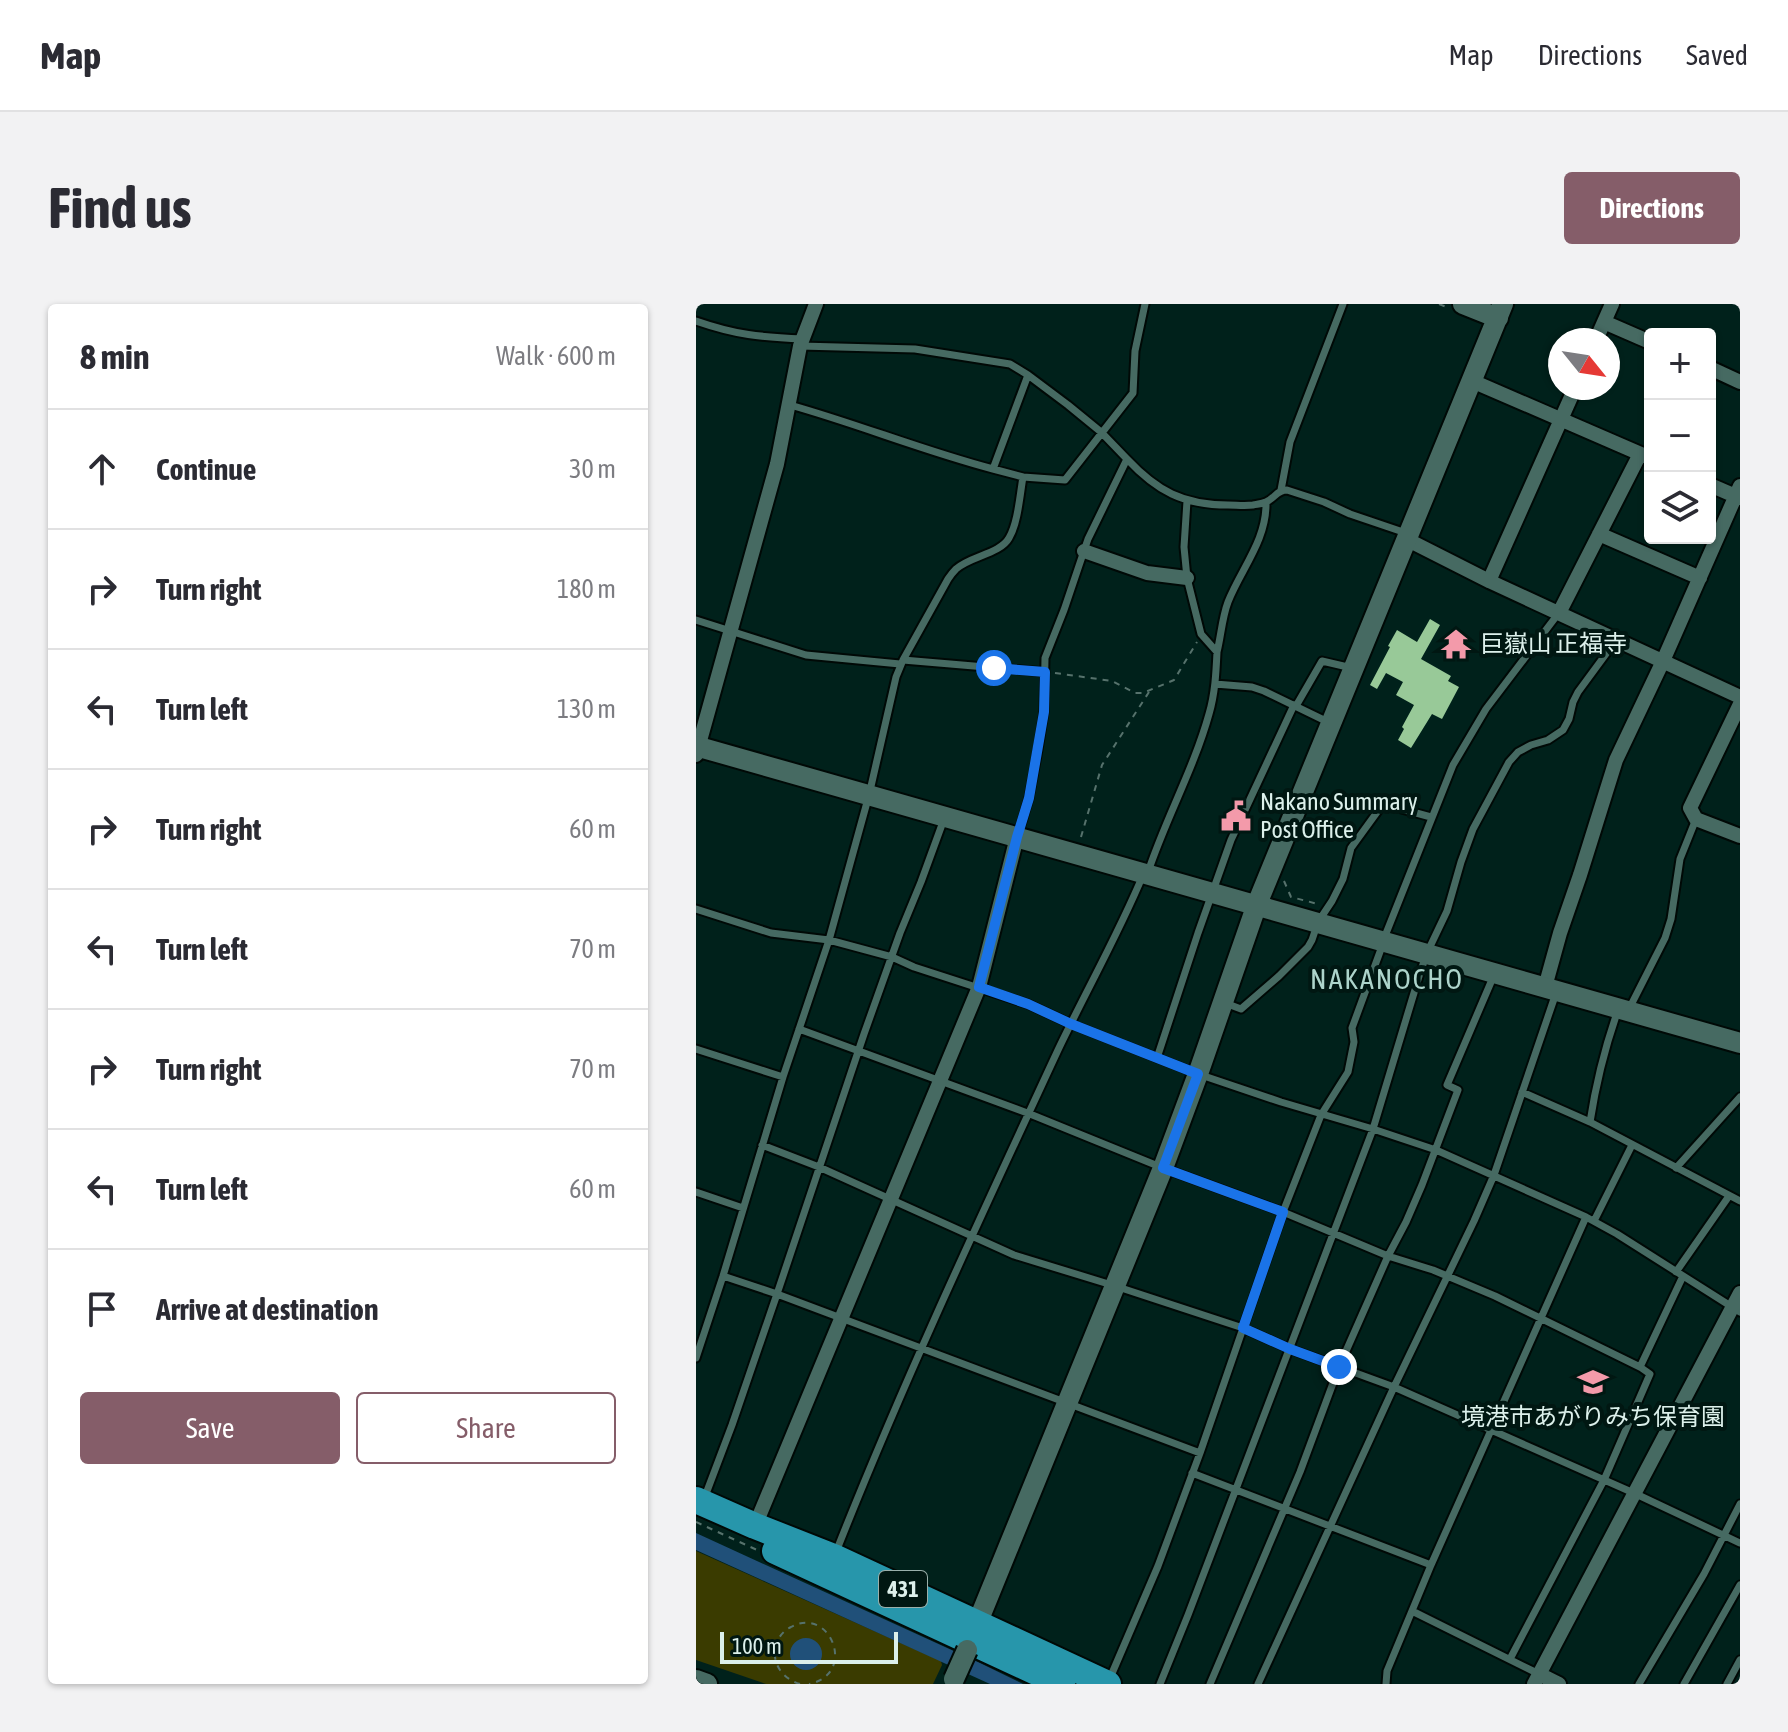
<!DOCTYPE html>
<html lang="en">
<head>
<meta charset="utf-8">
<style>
	:root { --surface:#fff; --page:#f2f2f3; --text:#2b2b33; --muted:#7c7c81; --line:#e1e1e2; --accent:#855d69 }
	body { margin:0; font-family:"Asap Condensed","Noto Sans JP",sans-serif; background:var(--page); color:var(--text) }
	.controls { position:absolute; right:24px; top:24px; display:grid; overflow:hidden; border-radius:8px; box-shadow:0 2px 6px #0004 }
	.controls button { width:72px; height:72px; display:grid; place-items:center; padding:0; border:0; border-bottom:2px solid var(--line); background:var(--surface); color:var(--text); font:40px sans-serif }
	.compass { position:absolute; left:852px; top:24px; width:72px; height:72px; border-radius:50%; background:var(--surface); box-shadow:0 2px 6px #0004; rotate:120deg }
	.scale { position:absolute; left:24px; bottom:20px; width:178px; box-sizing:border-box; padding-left:8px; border:4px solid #dcf0eb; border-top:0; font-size:22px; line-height:28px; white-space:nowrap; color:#dcf0eb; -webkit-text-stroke:6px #001712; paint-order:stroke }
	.stop { position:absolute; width:24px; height:24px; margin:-18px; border:6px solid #1a73e8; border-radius:50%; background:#fff }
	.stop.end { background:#1a73e8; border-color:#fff; box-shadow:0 2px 8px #0008 }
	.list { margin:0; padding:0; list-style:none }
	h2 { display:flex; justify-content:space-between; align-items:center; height:104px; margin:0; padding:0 32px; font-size:34px }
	h2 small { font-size:26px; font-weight:400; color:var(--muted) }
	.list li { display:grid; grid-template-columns:52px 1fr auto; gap:24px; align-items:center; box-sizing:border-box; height:120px; padding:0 32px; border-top:2px solid var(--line) }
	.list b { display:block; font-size:30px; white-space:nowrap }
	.list em { font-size:26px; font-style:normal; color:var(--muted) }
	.actions { display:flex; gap:16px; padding:24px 32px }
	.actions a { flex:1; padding:18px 0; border:2px solid var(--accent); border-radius:8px; text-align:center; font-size:28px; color:var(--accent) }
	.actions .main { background:var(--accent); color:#fff }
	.icon { flex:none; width:44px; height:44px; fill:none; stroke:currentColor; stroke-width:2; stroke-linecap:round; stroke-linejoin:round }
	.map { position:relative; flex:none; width:1044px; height:1380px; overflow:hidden; border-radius:8px }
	header { display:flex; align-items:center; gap:48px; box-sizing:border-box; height:112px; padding:0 40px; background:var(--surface); border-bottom:2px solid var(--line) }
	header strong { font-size:38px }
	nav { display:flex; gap:44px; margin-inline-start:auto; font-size:28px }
	.intro { display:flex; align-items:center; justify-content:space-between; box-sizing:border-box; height:192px; padding:0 48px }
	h1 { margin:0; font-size:56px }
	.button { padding:20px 36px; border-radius:8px; background:var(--accent); color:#fff; font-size:28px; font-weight:700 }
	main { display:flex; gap:48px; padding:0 48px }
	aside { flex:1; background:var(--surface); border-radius:8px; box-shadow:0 2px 6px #0004 }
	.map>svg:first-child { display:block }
	.green { fill:#3a3b00 }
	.water { fill:#205079 }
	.building { fill:#98c998 }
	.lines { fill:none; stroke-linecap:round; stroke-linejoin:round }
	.lane-casing { stroke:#000906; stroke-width:11 }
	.street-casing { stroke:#000906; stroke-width:18 }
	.secondary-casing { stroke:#000906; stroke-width:24 }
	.highway-casing { stroke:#000906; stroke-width:30 }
	.path { stroke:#56726c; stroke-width:2; stroke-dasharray:6 6; stroke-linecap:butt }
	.lane { stroke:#466a62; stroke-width:7 }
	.street { stroke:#466a62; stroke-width:14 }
	.secondary { stroke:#466a62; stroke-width:20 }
	.highway { stroke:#2796ab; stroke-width:26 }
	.secondary-bridge-casing { stroke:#000906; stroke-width:24; stroke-linecap:butt }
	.secondary-bridge { stroke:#466a62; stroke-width:20 }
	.route { stroke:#1a73e8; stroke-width:10 }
	.labels { text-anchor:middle; stroke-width:8; stroke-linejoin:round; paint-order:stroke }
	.shield { fill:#001712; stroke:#9aafaa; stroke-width:2 }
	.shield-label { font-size:22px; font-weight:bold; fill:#dcf0eb }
	.poi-label { font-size:24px; fill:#dcf0eb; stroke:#001712; text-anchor:start }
	.quarter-label { font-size:28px; letter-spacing:2px; fill:#add4cb; stroke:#001712 }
</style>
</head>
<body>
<header>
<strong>Map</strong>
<nav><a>Map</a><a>Directions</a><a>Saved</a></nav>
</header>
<div class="intro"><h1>Find us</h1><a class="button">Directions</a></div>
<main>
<aside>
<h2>8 min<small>Walk · 600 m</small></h2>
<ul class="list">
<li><svg class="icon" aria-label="ahead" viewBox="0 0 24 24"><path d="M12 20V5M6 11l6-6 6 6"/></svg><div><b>Continue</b></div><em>30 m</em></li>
<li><svg class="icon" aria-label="right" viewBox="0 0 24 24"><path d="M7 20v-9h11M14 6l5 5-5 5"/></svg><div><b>Turn right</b></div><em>180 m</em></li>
<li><svg class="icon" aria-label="left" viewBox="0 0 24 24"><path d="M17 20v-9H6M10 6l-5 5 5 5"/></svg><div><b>Turn left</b></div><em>130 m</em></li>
<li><svg class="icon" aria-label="right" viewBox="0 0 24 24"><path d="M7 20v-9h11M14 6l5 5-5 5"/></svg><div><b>Turn right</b></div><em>60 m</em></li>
<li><svg class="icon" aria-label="left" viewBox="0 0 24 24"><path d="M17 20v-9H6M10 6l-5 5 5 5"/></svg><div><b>Turn left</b></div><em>70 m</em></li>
<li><svg class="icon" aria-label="right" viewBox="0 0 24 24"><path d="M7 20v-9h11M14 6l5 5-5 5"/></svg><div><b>Turn right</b></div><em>70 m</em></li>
<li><svg class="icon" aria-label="left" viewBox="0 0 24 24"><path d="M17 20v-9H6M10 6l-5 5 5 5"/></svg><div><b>Turn left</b></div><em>60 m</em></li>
<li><svg class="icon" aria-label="arrive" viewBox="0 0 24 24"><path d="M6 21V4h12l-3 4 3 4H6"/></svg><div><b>Arrive at destination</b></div></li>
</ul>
<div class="actions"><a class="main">Save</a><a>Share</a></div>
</aside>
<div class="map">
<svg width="1044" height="1380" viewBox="0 0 1044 1380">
	<rect width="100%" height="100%" fill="#00211b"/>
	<path class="green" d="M0,1247L245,1357L246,1361L237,1380H70L0,1356Z"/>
	<path class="water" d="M0,1229L284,1359L327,1380H294L0,1246Z
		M94 1350a16 16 0 1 1 32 0a16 16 0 1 1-32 0Z"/>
	<path class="building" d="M734,315L744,321L725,355L755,372L752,377L763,383L746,415L736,410L715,444L702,436L708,425L706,423L718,401L700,391L707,378L690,369L681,385L674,381L694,343L692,342L701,326L721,338Z"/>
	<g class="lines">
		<g class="lane-casing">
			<path id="lane" d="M0,17C40,31 64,33 107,35
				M104,42L219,45L314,60L332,71L372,101L405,128L431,155L392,235L368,306L349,354L348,408L342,446L333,494L322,531
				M94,101C162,120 228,147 297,165
				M431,155C461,187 487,201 532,201C540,201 549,202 557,201C562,200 566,200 570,198C579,194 581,186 591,186L628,198L654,210L710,229
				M327,173L297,165L332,71
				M585,186L594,138L647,0
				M0,316L110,351L204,360
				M521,348C525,332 526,314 532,298C545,265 571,236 570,198
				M207,356L252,275C254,272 257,268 260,265C274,252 304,250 313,234C322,219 324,190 327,173L369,176L437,89L439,47L449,0
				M519,380L556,383L568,387L634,419
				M600,402L626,357L656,364
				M248,515L225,578L204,629L168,730L81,990L504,1149
				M452,568C470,514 498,464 513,410C519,390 520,369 521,348L505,330L491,274L488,243L491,197
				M0,605L75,629L133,636L196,653L218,663L332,700L375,720L502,770L585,798L677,825L740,846L890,913L921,930L1044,1008
				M529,699L545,705L583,672L612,643L616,636L622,618L636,597L647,575L655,544L687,500L735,513
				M932,707L969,634L975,615L984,555L1000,515
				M103,725L334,810L467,864L587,908L692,952L737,966L799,992L944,1063L987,972
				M0,745L87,773
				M461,754L502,629L535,536L598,401
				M826,788L894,818C900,779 909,743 922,706
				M894,818L1044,897
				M66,841L123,863L318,951L419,982L547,1024L594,1045L698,1083L940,1190L1044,1239
				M980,864L1044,793
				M0,888L47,904
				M898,917L936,841
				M980,968L1033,892
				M0,1054L27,972L87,773L133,636L173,491L200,373L207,356L349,368
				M496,1169L735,1261
				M8,1195L36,1121L81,990L27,972
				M140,1248C207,1078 285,912 362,746C390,687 422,631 447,571
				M716,1307L843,1370
				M814,1355L908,1176L954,1070L944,1063
				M414,1374L462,1262L504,1149L587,908L625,811L652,768L658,738L656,724L685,645L687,637L757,461L790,405L862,310
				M464,1380L492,1311L677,825L724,669L731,649L751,607L765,558L777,525L813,458L822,448L835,441L852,436L867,426L873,415L877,398L882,388L921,335
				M514,1380L604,1168L643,1063L692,952L710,918L726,881L762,786L751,781L798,671
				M562,1380L698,1083L778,917L798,871L860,689
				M690,1380L691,1367L735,1261L890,913
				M943,1380L1008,1270L1044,1200
				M988,1380L1044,1281
				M1031,1380L1044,1356"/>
		</g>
		<g class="street-casing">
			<path id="street" d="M908,18L954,38
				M900,36L916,0
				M1014,64L1044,78
				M776,77L954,154
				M1014,181L1044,194
				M903,230L1004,274
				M712,236L793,277L1044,393
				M388,247L451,269L491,274
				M793,277L879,84
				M863,309L944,150
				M1044,400L994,504L1000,515L1044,532
				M0,451L81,160L104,42L120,0
				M849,683L864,629L884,571L920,456L967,357L1044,182
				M59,1222L283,683L321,533
				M843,1370L863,1380
				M838,1380L1044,989"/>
		</g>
		<g class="secondary-casing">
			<path id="secondary" d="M767,0L802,14
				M0,442L1044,739
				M277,1330L467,864L502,770L561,600L807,0
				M0,1376L11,1380"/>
		</g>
		<g class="highway-casing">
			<path id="highway" d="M0,1196L59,1222L138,1253L412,1380
				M79,1247L366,1380"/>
		</g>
		<path class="path" d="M743,0L753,4
			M359,369L416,377L439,389H447L478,376L501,338
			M385,533L406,461L453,388
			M588,577L595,593L622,600
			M0,1218L61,1246
			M104,1380C84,1374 73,1355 82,1336C85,1330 89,1326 95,1323C134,1301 162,1370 113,1380"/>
		<use href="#lane" class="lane"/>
		<use href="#street" class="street"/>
		<use href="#secondary" class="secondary"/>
		<use href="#highway" class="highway"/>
		<g class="secondary-bridge-casing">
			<path id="secondary-bridge" d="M258,1375L271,1346"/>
		</g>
		<use href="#secondary-bridge" class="secondary-bridge"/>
	</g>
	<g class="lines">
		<path class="route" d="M298,364L349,368L348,408L333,494L321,533L283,683L332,700L375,720L502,770L467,864L587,908L547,1024L594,1045L643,1063"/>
	</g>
	<defs>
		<g id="temple-bare" transform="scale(2.4)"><path d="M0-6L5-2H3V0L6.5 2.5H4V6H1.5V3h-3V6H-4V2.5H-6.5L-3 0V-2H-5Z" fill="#f39aaa" stroke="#001712" stroke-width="2.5" paint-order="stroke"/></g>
		<g id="civic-bare" transform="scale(2.4)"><path d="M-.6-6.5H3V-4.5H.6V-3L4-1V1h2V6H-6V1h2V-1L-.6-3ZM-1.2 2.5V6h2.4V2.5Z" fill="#f39aaa" stroke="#001712" stroke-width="2.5" paint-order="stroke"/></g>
		<g id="school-bare" transform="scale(2.4)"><path d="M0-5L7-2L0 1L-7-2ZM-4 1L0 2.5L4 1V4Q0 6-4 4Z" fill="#f39aaa" stroke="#001712" stroke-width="2.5" paint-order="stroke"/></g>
	</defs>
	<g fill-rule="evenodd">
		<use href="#temple-bare" x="760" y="340"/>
		<use href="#civic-bare" x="540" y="512"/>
		<use href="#school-bare" x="897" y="1078"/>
	</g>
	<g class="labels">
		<rect class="shield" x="183" y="1267" width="48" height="36" rx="6"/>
		<g class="shield-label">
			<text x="207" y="1293">431</text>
		</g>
		<g class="poi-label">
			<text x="784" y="348">巨嶽山 正福寺</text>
			<text x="564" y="506">Nakano Summary<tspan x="564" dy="28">Post Office</tspan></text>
			<text x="897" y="1121" text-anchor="middle">境港市あがりみち保育園</text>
		</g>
		<g class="quarter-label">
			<text x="691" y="685">NAKANOCHO</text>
		</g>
	</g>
</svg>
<div class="controls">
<button>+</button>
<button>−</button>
<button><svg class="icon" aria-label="layers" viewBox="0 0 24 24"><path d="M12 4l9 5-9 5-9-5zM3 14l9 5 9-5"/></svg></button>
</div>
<svg class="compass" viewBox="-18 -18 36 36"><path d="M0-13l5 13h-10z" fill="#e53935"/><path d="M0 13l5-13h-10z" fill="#7c7c81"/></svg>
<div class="scale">100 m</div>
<div class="stop" style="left:298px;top:364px"></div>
<div class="stop end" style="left:643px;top:1063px"></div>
</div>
</main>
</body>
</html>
